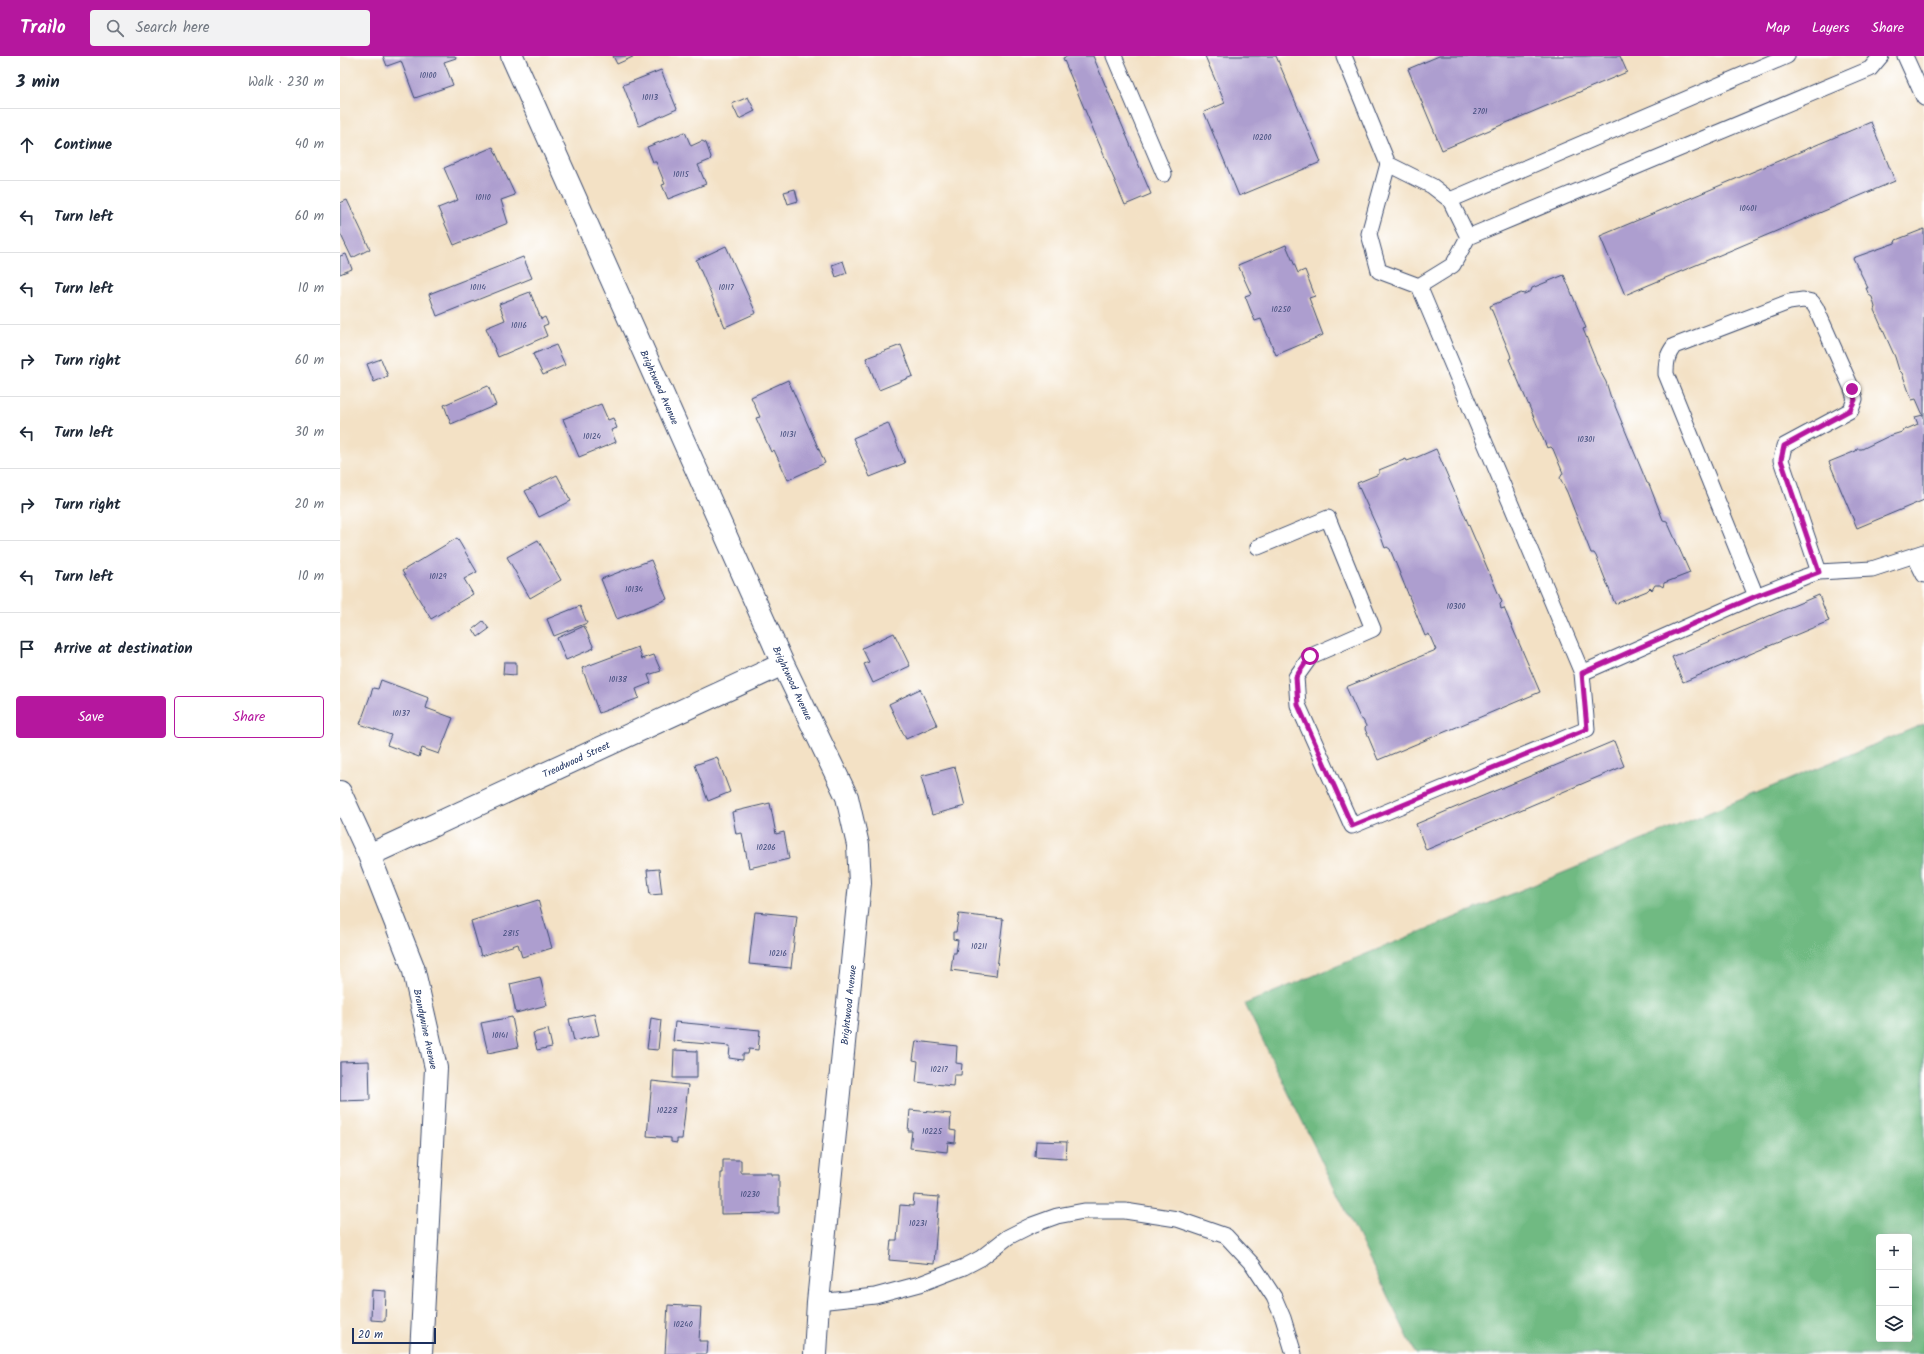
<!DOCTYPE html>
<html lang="en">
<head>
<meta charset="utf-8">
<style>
	:root { --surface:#fff; --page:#f2f2f3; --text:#1f2937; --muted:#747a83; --line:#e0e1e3; --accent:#b5179e }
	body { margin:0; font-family:Kalam,sans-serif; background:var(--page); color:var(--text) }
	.controls { position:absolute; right:12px; bottom:12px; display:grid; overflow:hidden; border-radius:4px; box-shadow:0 4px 16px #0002 }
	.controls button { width:36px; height:36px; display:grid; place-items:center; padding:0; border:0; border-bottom:1px solid var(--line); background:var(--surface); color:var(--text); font:20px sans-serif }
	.scale { position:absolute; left:12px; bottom:10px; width:84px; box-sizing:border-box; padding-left:4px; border:2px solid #1b2f5e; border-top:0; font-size:11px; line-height:14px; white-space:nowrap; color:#1b2f5e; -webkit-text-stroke:3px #fff; paint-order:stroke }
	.stop { position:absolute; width:12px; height:12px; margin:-9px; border:3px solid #b5179e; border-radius:50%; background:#fff }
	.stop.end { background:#b5179e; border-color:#fff; box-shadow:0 1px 4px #0008 }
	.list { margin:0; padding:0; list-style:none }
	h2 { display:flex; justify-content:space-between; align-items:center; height:52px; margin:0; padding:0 16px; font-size:17px }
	h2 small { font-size:13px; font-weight:400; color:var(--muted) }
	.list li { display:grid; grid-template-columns:26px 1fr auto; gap:12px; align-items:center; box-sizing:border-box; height:72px; padding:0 16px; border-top:1px solid var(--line) }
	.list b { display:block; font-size:15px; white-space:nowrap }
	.list em { font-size:13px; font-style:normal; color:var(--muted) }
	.actions { display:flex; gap:8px; padding:12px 16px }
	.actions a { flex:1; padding:9px 0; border:1px solid var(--accent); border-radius:4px; text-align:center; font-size:14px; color:var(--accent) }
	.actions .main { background:var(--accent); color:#fff }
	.icon { flex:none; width:22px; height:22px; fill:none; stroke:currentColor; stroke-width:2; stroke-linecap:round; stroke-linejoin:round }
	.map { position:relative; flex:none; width:1584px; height:1298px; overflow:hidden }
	header { display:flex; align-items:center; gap:24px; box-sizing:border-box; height:56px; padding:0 20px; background:var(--accent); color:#fff }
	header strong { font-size:19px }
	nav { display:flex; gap:22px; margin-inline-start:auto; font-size:14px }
	.search { width:280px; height:36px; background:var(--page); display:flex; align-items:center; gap:10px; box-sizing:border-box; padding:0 14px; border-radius:4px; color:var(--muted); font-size:15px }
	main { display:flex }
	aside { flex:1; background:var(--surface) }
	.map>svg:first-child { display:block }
	.forest { fill:#6fba82; stroke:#457470; fill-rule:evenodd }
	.building { fill:#ad9ecf }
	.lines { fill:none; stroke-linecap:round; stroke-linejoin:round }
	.lane-casing { stroke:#3b4a6d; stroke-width:17 }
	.street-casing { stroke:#3b4a6d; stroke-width:24 }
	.lane { stroke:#fff; stroke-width:15 }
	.street { stroke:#fff; stroke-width:22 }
	.route { stroke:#b5179e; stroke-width:5 }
	.labels { text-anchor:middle; stroke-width:4; stroke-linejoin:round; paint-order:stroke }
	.number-label { font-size:8px; fill:#404b7a }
	.street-label { font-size:10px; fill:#1b2f5e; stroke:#fff }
</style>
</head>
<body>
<header>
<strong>Trailo</strong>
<div class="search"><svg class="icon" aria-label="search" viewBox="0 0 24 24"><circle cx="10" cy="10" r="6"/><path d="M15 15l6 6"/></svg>Search here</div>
<nav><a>Map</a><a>Layers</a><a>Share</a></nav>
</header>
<main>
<aside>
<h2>3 min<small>Walk · 230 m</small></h2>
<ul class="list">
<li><svg class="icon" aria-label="ahead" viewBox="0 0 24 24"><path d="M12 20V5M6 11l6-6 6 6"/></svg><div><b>Continue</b></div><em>40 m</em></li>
<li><svg class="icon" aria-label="left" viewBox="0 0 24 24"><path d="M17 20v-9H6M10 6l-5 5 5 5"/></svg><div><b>Turn left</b></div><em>60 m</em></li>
<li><svg class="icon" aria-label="left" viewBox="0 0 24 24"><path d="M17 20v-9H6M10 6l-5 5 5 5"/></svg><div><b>Turn left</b></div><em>10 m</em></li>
<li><svg class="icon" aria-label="right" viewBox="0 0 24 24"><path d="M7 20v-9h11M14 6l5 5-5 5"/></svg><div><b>Turn right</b></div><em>60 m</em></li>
<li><svg class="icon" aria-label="left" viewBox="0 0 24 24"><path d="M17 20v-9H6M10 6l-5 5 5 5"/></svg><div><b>Turn left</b></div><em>30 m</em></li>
<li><svg class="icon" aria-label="right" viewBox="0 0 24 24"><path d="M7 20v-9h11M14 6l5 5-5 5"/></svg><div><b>Turn right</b></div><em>20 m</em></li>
<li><svg class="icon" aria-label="left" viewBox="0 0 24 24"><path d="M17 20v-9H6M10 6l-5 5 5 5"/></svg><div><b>Turn left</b></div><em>10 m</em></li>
<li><svg class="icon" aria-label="arrive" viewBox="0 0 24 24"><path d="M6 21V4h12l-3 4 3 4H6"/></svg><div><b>Arrive at destination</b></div></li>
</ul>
<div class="actions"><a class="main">Save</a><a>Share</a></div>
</aside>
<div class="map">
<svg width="1584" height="1298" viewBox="0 0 1584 1298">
	<rect width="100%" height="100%" fill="#fff"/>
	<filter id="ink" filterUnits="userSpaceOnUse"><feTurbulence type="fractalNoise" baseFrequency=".025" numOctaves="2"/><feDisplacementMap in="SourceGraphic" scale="8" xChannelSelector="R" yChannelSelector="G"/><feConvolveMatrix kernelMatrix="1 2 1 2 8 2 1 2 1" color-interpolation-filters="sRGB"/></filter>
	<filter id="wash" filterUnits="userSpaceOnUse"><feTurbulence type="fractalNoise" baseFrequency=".012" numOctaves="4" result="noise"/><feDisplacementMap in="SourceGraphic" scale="16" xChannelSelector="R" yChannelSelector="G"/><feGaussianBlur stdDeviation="0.9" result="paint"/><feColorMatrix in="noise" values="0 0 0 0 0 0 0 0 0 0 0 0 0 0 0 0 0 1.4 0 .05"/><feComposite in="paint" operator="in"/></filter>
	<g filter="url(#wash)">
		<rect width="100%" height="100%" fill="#f3e1c5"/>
		<path class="forest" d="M1584,668V1298H1076L905,948ZM1539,1181H1569V1283H1539Z"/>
		<g id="blocks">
			<path class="building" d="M43,0H115L116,2L104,6L113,29L75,42L61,5L47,10Z
				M273,0H295L277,8Z
				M728,0H753L811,138L785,149L723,2Z
				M865,0H936L981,106L899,140L864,56L885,47Z
				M1099,0H1280L1287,16L1102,94L1068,13Z
				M321,14L337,53L299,70L283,29Z
				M408,41L415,55L399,63L392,48Z
				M1531,66L1555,125L1285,239L1260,180Z
				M345,76L351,90L362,85L366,87L371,101L370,104L358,109L366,128L328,143L322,129L325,128L316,106H313L307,91Z
				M153,91L175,139L161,144L168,167L114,189L98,152L118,144L104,112Z
				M455,133L458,145L448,148L444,136Z
				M7,144L30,193L12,202L0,177V147Z
				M1584,173V444L1517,472L1489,406L1516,395L1517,393H1522L1549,380L1562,376V375L1578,368L1575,361L1583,359L1576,343L1572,344L1562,317L1559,314L1555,301L1534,254L1535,251L1532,241L1529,239L1526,232H1528L1513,202L1555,187L1556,184Z
				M946,189L958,217L965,214L975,240L969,242L983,279L936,299L921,263L915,265L905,240L911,238L898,209Z
				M386,190L416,257L385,271L356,204Z
				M6,198L12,213L0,218V200Z
				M183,201L192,222L97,260L89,238Z
				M503,205L507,217L496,221L492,209Z
				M1224,219L1246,272L1243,273L1260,315L1266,326L1271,342L1275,347V350L1307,427L1309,428L1323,464L1327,465L1350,517L1324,527L1323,531L1320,529H1315L1312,534L1310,532L1307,535L1275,548L1256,500L1254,497H1251L1227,436L1220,422L1223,417L1213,393L1211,391L1207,392L1169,303L1171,302L1170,298L1150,250L1181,237L1184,238L1191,235L1192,232Z
				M190,236L201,263L205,261L208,268L203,270L207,280L158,301L146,272L165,264L159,248Z
				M216,289L225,309L203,319L193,298Z
				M561,289L573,320L539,334L526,302Z
				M41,303L48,320L34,326L27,308Z
				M448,324L485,407L448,424L434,394L431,396L416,362L420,361L411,341Z
				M148,330L156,349L111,368L104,349Z
				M261,348L268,364L273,362L277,372L271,374L276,386L239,401L223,363Z
				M548,367L565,407L530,421L513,382Z
				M1096,393L1162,546L1160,548L1161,553L1164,552L1200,636L1038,704L1025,673L1026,670L1023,664L1020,662L1006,631L1096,594L1089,578L1085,580L1050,493L1047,491L1045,492L1040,478L1017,427L1039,418V414L1066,403L1067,405L1073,403Z
				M217,419L231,445L199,461L185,435Z
				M117,482L137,516L124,523L133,538L91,563L62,515Z
				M198,484L221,524L190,542L167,501Z
				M311,504L327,543L277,563L261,523Z
				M1479,539L1489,565L1343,626L1332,601Z
				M240,550L247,567L214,580L207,563Z
				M143,565L149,573L138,581L133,573Z
				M244,570L254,592L226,604L217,582Z
				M554,577L570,610L533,627L524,608L529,606L522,592Z
				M298,591L302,603L314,599L321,615L308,619L311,627L296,633L299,642L259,657L242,612Z
				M164,606H176V619L163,618Z
				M41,624L89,642L86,652L113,662L99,698L82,692L79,701L47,689L51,679L20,668L33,632L38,633Z
				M580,633L597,669L566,683L549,648Z
				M1274,685L1284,710L1086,794L1076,768Z
				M377,701L390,736L368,745L355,709Z
				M615,711L625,750L592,759L581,720Z
				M430,747L436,778L444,776L449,803L409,812L402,777L396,778L392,756Z
				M319,813L322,838L310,839L307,814Z
				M198,844L212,892L182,901L178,888L141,900L131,865Z
				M415,856L457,860L451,912L409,908Z
				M619,858L663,863L656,920L611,914L613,897H616L618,884L613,883V876H616Z
				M200,921L207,949L176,957L170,928Z
				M254,958L259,979L234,985L229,963Z
				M172,961L178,991L148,997L141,967Z
				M311,962L321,964L318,994L307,993Z
				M335,966L420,974L418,994L409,993L408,998H403V1004L389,1002L390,990L333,985Z
				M208,973L212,991L197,994L193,977Z
				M576,985L617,990L616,1007L622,1008L621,1019H614L613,1030L576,1026L578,1005L573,1004Z
				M334,994L357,995V1022H333Z
				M29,1005L30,1044L0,1045V1006Z
				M312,1025L348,1029L342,1083H337V1087L331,1086V1082L307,1080Z
				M570,1054L611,1058L610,1074L616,1075L615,1087L608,1086L607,1096L570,1092L572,1075H568Z
				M696,1085L727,1086L726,1103L695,1101Z
				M383,1104H401V1117H431V1119H439V1157L381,1158V1117H383Z
				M574,1139L599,1141L594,1208L549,1204L551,1184H557L560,1149L573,1150Z
				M32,1234L46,1235L45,1265L31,1264Z
				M328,1249L361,1251L359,1285H368L367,1298H325Z"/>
		</g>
	</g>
	<g filter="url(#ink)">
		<use href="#blocks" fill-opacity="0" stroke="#3b4a6d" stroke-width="1"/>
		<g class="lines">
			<g class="lane-casing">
				<path id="lane" d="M774,0L824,118
					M1004,0L1048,108L1029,178L1039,215L1079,230L1242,617L1416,540L1464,521L1479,516L1532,513L1584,496
					M1565,0L1584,42
					M1048,108L1092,130L1110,144L1128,181
					M1110,144L1447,0
					M1079,230L1113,209L1128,181L1530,13L1541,0
					M918,491L988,462L1033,573L971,600L956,621L958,649L1012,770L1247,673L1242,617
					M1574,499L1584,519
					M1416,540L1326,318C1326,306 1327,299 1334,290L1449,246L1463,244L1472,246L1476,252L1512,333L1515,343L1511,354L1444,390L1441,404L1479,516
					M478,1246L535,1240L580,1228L624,1211L641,1202L668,1181L692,1169L717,1160L744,1155H785L837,1163L886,1180L913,1209L934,1241L943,1262L954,1298"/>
			</g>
			<g class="street-casing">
				<path id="street" d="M172,0L443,608L507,741L518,789L520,827L478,1246L475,1298
					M0,736L29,799L73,911L96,1012L81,1298
					M29,799L443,608"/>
			</g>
			<use href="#lane" class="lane"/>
			<use href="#street" class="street"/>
		</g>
	</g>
	<g class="lines" filter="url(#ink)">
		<path class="route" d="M970,600L956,621L958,649L1012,770L1247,673L1242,617L1416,540L1479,516L1441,404L1444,390L1510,354L1515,344L1512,333"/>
	</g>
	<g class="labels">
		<g class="number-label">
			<text x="88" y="22">10100</text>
			<text x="310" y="44">10113</text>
			<text x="1140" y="58">2701</text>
			<text x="922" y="84">10200</text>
			<text x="341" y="121">10115</text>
			<text x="143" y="144">10110</text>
			<text x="1408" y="155">10401</text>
			<text x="138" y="234">10114</text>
			<text x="386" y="234">10117</text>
			<text x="941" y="256">10250</text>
			<text x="179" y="272">10116</text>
			<text x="448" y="381">10131</text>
			<text x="252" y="383">10124</text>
			<text x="1246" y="386">10301</text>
			<text x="98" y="523">10129</text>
			<text x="294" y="536">10134</text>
			<text x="1116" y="553">10300</text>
			<text x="278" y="626">10138</text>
			<text x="61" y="660">10137</text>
			<text x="426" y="794">10206</text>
			<text x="171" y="880">2815</text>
			<text x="639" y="893">10211</text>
			<text x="438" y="900">10216</text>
			<text x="160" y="982">10141</text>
			<text x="599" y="1016">10217</text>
			<text x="327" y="1057">10228</text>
			<text x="592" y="1078">10225</text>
			<text x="410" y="1141">10230</text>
			<text x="578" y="1170">10231</text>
			<text x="343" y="1271">10240</text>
		</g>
		<g class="street-label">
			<text transform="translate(320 331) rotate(66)" y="4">Brightwood Avenue</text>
			<text transform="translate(453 627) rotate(65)" y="4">Brightwood Avenue</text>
			<text transform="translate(236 703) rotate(-25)" y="4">Treadwood Street</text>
			<text transform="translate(508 949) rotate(-84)" y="4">Brightwood Avenue</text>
			<text transform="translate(86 973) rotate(78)" y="4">Brandywine Avenue</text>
		</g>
	</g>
</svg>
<div class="controls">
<button>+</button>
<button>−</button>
<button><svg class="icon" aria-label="layers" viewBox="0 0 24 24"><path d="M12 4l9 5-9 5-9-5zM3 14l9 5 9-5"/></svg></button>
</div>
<div class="scale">20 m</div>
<div class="stop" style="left:970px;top:600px"></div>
<div class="stop end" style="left:1512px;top:333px"></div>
</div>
</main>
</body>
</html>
